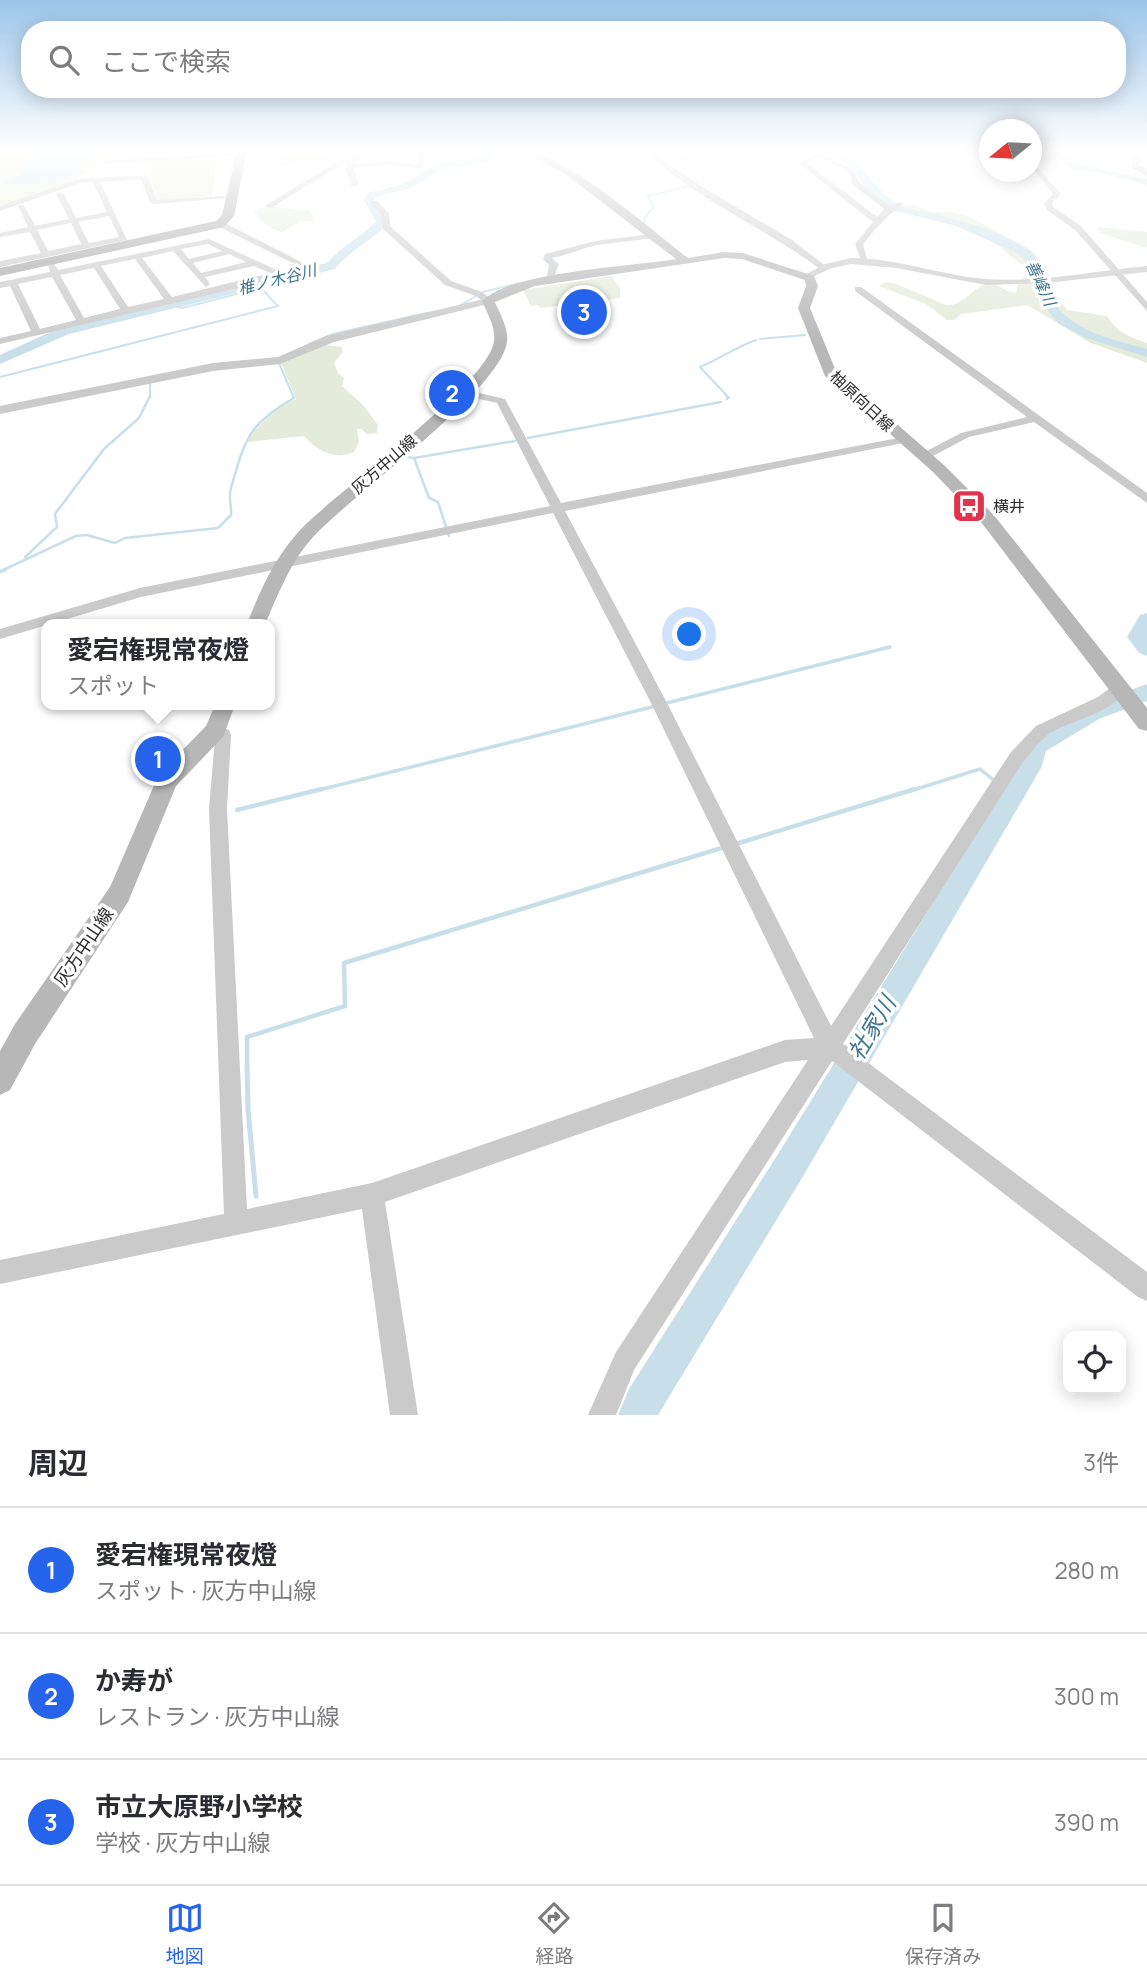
<!DOCTYPE html>
<html lang="ja">
<head>
<meta charset="utf-8">
<style>
	:root { --surface:#fff; --page:#f7f7f7; --text:#2b2b33; --muted:#7c7c81; --line:#e1e1e2; --accent:#2563eb }
	body { margin:0; font-family:Manrope,"Noto Sans JP",sans-serif; background:var(--page); color:var(--text) }
	.controls { position:absolute; right:21px; bottom:21px; display:grid; overflow:hidden; border-radius:14px; box-shadow:0 4px 18px #0003 }
	.controls button { width:63px; height:63px; display:grid; place-items:center; padding:0; border:0; border-bottom:2px solid var(--line); background:var(--surface); color:var(--text); font:35px sans-serif }
	.compass { position:absolute; left:979px; top:119px; width:63px; height:63px; border-radius:50%; background:var(--surface); box-shadow:0 4px 18px #0003; rotate:252deg }
	.you { position:absolute; left:690px; top:635px; width:24px; height:24px; margin:-18px; border:5px solid #fff; border-radius:50%; background:#1a73e8; box-shadow:0 0 0 10px #1a73e833 }
	.badge { display:grid; place-items:center; width:46px; height:46px; border-radius:50%; background:var(--accent); color:#fff; font-size:23px; font-weight:700 }
	.pin { position:absolute; translate:-50% -50%; border:4px solid #fff; box-shadow:0 2px 7px #0006 }
	.popup { position:absolute; left:41px; top:619px; width:234px; height:91px; box-sizing:border-box; display:grid; place-content:center; border-radius:14px; background:var(--surface); filter:drop-shadow(0 2px 5px #0005); font-size:23px; white-space:nowrap; color:var(--muted) }
	.popup b { font-size:26px; color:var(--text) }
	.popup::after { content:''; position:absolute; left:50%; top:100%; margin-left:-14px; border:14px solid transparent; border-top-color:var(--surface) }
	.list { margin:0; padding:0; list-style:none }
	h2 { display:flex; justify-content:space-between; align-items:center; height:91px; margin:0; padding:0 28px; font-size:30px }
	h2 small { font-size:23px; font-weight:400; color:var(--muted) }
	.list li { display:grid; grid-template-columns:46px 1fr auto; gap:21px; align-items:center; box-sizing:border-box; height:126px; padding:0 28px; border-top:2px solid var(--line) }
	.list b { display:block; font-size:26px; white-space:nowrap }
	.list p { margin:0; font-size:23px; white-space:nowrap; color:var(--muted) }
	.list em { font-size:23px; font-style:normal; color:var(--muted) }
	.icon { flex:none; width:38px; height:38px; fill:none; stroke:currentColor; stroke-width:2; stroke-linecap:round; stroke-linejoin:round }
	.map { position:relative; flex:none; width:1147px; height:1415px; overflow:hidden }
	.search { position:absolute; background:var(--surface); box-shadow:0 4px 18px #0003; left:21px; right:21px; top:21px; height:77px; display:flex; align-items:center; gap:18px; box-sizing:border-box; padding:0 24px; border-radius:28px; color:var(--muted); font-size:26px }
	.sheet { height:469px; background:var(--surface) }
	nav { display:flex; justify-content:space-around; align-items:center; box-sizing:border-box; height:98px; border-top:2px solid var(--line); background:var(--surface); font-size:19px; color:var(--muted) }
	nav a { display:grid; justify-items:center; gap:4px }
	nav .on { color:var(--accent) }
	.map>svg:first-child { display:block }
	.green { fill:#e5ebdb }
	.water { fill:#c8dfea }
	.lines { fill:none; stroke-linecap:round; stroke-linejoin:round }
	.stream-far4 { stroke:#c8dfea; stroke-width:2 }
	.stream-far3 { stroke:#c8dfea; stroke-width:2.5 }
	.stream-far2 { stroke:#c8dfea; stroke-width:3.5 }
	.stream-far1 { stroke:#c8dfea; stroke-width:4.5 }
	.stream { stroke:#c8dfea; stroke-width:5 }
	.river { fill:#c8dfea; fill-rule:evenodd }
	.minor { fill:#cacaca; fill-rule:evenodd }
	.tertiary { fill:#cacaca; fill-rule:evenodd }
	.secondary { fill:#b7b7b7; fill-rule:evenodd }
	.primary { fill:#a5a5a5; fill-rule:evenodd }
	.labels { text-anchor:middle; stroke-width:7; stroke-linejoin:round; paint-order:stroke }
	.far-water-label { font-size:16px; font-style:italic; fill:#3e748d; stroke:#fff }
	.far-street-label { font-size:16px; fill:#2d2d2d; stroke:#fff }
	.far-poi-label { font-size:16px; fill:#2d2d2d; stroke:#fff; text-anchor:start }
	.street-label { font-size:18px; fill:#2d2d2d; stroke:#fff }
	.near-water-label { font-size:23px; font-style:italic; fill:#3e748d; stroke:#fff }
</style>
</head>
<body>
<div class="map">
<svg width="1147" height="1415" viewBox="0 0 1147 1415">
	<rect width="100%" height="100%" fill="#fff"/>
	<path class="green" d="M0,150H119L76,180L0,207Z
		M276,150H321V154H331V157H352L350,160L279,165V155Z
		M217,156L212,196L158,200L148,176L154,160Z
		M910,204L932,212H951L971,217L1034,253L1047,268L1053,290L1067,310L1107,316C1117,332 1129,337 1147,343V363L1091,343L1027,305L961,314L954,320H947L926,304L879,286L886,282L894,283L946,305C965,306 969,290 984,285C997,281 1004,292 1016,293L1019,282L1029,271L1000,247L965,225L908,211L903,207Z
		M267,206L310,211L315,221L300,222L282,232C268,228 263,223 254,211Z
		M1098,227L1147,232V248L1100,233Z
		M611,276L620,287V298L541,308L538,305L531,306L523,290Z
		M326,345L342,347V353L334,363L338,373L344,378L342,386L363,405L378,425L377,433L366,434L362,429H357L359,442L354,452C334,461 316,450 304,436L248,442L249,436L277,408L296,399L281,363Z"/>
	<path class="water" d="M111,150L87,156L88,160C82,164 80,168 76,172C58,188 23,184 2,183L18,176L37,158L27,153L30,151Z"/>
	<g class="lines">
		<path class="stream-far4" d="M676,161L714,154L710,150
			M643,226L645,217L654,207L648,196L698,184L672,168
			M558,256L581,249
			M553,260L558,264L553,276
			M461,305L483,292L519,283
			M760,339L805,335
			M309,344L333,334L426,313
			M282,361L279,363L294,398
			M0,377L278,306L261,288L182,308L171,305
			M150,398V384
			M729,398L700,367C720,359 736,347 756,340"/>
		<path class="stream-far3" d="M727,399V396
			M528,438L721,402
			M400,456L414,458L515,441
			M414,458L429,498L438,502L449,536
			M25,557L57,527L55,514L104,449L139,418L150,396
			M1,571L76,536L87,535L115,543L125,538L218,528L231,515C232,507 228,497 231,488C245,439 248,424 294,398L293,396"/>
		<path class="stream-far2" d="M0,572L5,570
			M663,704L890,647
			M1002,786L1008,791
			M315,791L656,706
			M910,791L980,769L996,782"/>
		<path class="stream-far1" d="M1006,789L1012,794
			M237,810L322,789
			M736,844L915,789
			M247,1067V1037L345,1006L344,963L725,847"/>
		<path class="stream" d="M247,1065L248,1109L256,1196"/>
		<path class="river" d="M491,150H502L489,162L443,169L411,188L376,197L374,200L388,223C372,241 350,250 335,269L69,334L0,364V355L59,328L327,263C341,247 360,237 376,222L364,200L368,193L403,184L436,164L482,157Z
			M828,150C864,150 871,194 902,206C914,211 930,213 943,216C969,223 1007,235 1028,249C1044,260 1044,281 1051,296C1065,330 1115,340 1147,349V357L1086,338L1059,324L1039,300L1029,267L1019,254L956,226L892,210L864,186L852,167Z
			M1079,150H1093L1070,160L1075,163L1147,179V185L1105,174L1068,168L1058,159Z
			M1147,613V656L1139,653L1127,637L1140,615Z
			M1147,684V701L1099,719L1046,751L1041,768L802,1178L658,1415H618L629,1389L778,1154L1021,760L1026,739L1083,707Z"/>
		<path class="minor" d="M353,150H359L355,164L389,161L418,164L416,150H422L426,160L421,168L389,165L354,168L359,185L355,187L351,185L346,170L348,163L343,164L271,208L264,206L339,161L350,159Z
			M527,150H534L529,154L526,152Z
			M643,150H650L694,182L792,240L827,267L820,269C763,227 694,198 643,150Z
			M815,152L853,169L859,182L889,206L900,202L904,204C886,216 877,227 863,244L868,263H862L855,244L873,222L800,164V162ZM817,156L848,171L853,185L884,209L877,217L807,163Z
			M236,153L234,156L105,163L102,161Z
			M1032,161L1061,194L1052,203L1053,207L1081,226L1147,302V311L1075,230L1047,210L1044,203L1053,194L1032,167Z
			M147,175L157,200L223,196L227,198L154,204L150,202L141,179L100,182L127,240L0,267V261L41,253L30,232L0,237V233L28,227L18,205H24L35,226L69,219L56,194L60,192L64,194L76,218L107,212L93,182L80,183L0,211V206L79,179ZM109,216L119,237L89,243L78,222ZM71,223L81,244L48,251L37,230Z
			M371,201H377L389,213L390,226L451,281L482,292L491,299V303H485L476,296L445,285L383,229L381,214L371,205Z
			M217,222H223L311,267L280,278L0,344V338L31,331L10,286L0,288V282L50,272L48,264H54L58,270L209,239L279,271L299,266L217,226ZM208,244L222,251L189,259L181,249ZM173,251L206,287L210,284L205,277L254,266L270,273L172,297L142,258ZM229,254L246,262L201,273L193,263ZM135,259L164,299L128,307L101,266ZM94,268L120,309L84,318L60,275ZM52,277L76,320L40,329L18,284Z
			M652,234L655,238L596,245L552,258L557,264L554,281L550,284L546,281L549,265L543,259L545,254L595,241Z
			M855,287H861L1147,493V503L1034,422L969,437L927,459H919V455L961,433L1027,417L855,291Z
			M466,390L505,399L561,503L903,437L909,440L903,443L565,511L666,701L831,1026L1011,752L1036,726L1098,697L1114,685H1124L1127,689C1111,714 1074,719 1050,733C1040,740 1031,753 1023,762L843,1044L1147,1272V1301L1138,1297L832,1061L634,1370L616,1415H588L616,1352L808,1060L785,1062L385,1202L418,1415H390L362,1209L0,1284V1260L224,1214L209,809L215,738L207,731L209,727L215,725L229,730L231,735L227,809L247,1209L372,1183L785,1040L814,1038L650,701L553,513L141,597L0,639V629L140,588L550,506L497,403L462,395V391Z"/>
		<path class="tertiary" d="M851,258C897,258 939,275 985,279C1038,283 1094,271 1147,266V272L1046,283L986,285L896,268L851,264L832,268L808,279L803,276L825,264Z
			M488,298L494,301L492,303L334,342L280,364L213,371L0,414V406L213,363L278,357L326,336Z"/>
		<path class="secondary" d="M518,150C562,150 650,229 688,258L724,252L743,253L814,276L818,286L810,308L836,371L945,466L993,514L1147,708V731L1139,729L981,522L933,472L825,376L798,308L806,286L805,280L742,259L724,258L535,286L495,302C500,314 509,329 507,342C500,391 353,494 314,536C290,562 279,593 265,624H247C260,590 276,555 302,528C338,491 489,383 494,341C496,327 487,313 482,301C512,271 631,267 676,259L564,173Z
			M1128,150H1137L1141,155L1139,165L1147,169V176L1131,168L1133,157Z
			M215,705H235L223,737L176,786L128,902L35,1044L10,1090L0,1095V1051L15,1024L110,887L159,774L206,726Z"/>
		<path class="primary" d="M237,150H247L234,216L224,227L0,276V268L216,221L222,215Z"/>
	</g>
	<linearGradient id="sky" x2="0" y2="1"><stop stop-color="#9bc5e9"/><stop offset="0.43" stop-color="#fff"/><stop offset="1" stop-color="#fff" stop-opacity="0"/></linearGradient>
	<rect width="1147" height="348" fill="url(#sky)"/>
	<defs>
		<g id="bus-square" transform="scale(1.75)"><rect x="-9" y="-9" width="18" height="18" rx="4" fill="#e0344e" stroke="#fff"/><path d="M-5-6H5V4H4V6H2V4H-2V6H-4V4H-5ZM-3.5-4V0h7V-4ZM-3.5 1.2v1.5H-2V1.2ZM2 1.2v1.5H3.5V1.2Z" fill="#fff"/></g>
	</defs>
	<g fill-rule="evenodd">
		<use href="#bus-square" x="969" y="506"/>
	</g>
	<g class="labels">
		<g class="far-water-label">
			<text transform="translate(277 279) rotate(-14)" y="6">椎ノ木谷川</text>
			<text transform="translate(1041 283) rotate(65)" y="6">善峰川</text>
		</g>
		<g class="far-street-label">
			<text transform="translate(862 401) rotate(43)" y="6">柚原向日線</text>
			<text transform="translate(384 464) rotate(-41)" y="6">灰方中山線</text>
		</g>
		<g class="far-poi-label">
			<text x="993" y="512">横井</text>
		</g>
		<g class="street-label">
			<text transform="translate(84 947) rotate(-56)" y="6">灰方中山線</text>
		</g>
		<g class="near-water-label">
			<text transform="translate(872 1028) rotate(-59)" y="8">社家川</text>
		</g>
	</g>
</svg>
<div class="controls">
<button><svg class="icon" aria-label="locate" viewBox="0 0 24 24"><circle cx="12" cy="12" r="6"/><path d="M12 2v4M12 18v4M2 12h4M18 12h4"/></svg></button>
</div>
<svg class="compass" viewBox="-18 -18 36 36"><path d="M0-13l5 13h-10z" fill="#e53935"/><path d="M0 13l5-13h-10z" fill="#7c7c81"/></svg>
<div class="you"></div>
<div class="pin badge" style="left:158px;top:759px">1</div>
<div class="popup"><b>愛宕権現常夜燈</b>スポット</div>
<div class="pin badge" style="left:452px;top:393px">2</div>
<div class="pin badge" style="left:584px;top:312px">3</div>
<div class="search"><svg class="icon" aria-label="search" viewBox="0 0 24 24"><circle cx="10" cy="10" r="6"/><path d="M15 15l6 6"/></svg>ここで検索</div>
</div>
<section class="sheet">
<h2>周辺<small>3件</small></h2>
<ul class="list">
<li><span class="badge">1</span><div><b>愛宕権現常夜燈</b><p>スポット · 灰方中山線</p></div><em>280 m</em></li>
<li><span class="badge">2</span><div><b>か寿が</b><p>レストラン · 灰方中山線</p></div><em>300 m</em></li>
<li><span class="badge">3</span><div><b>市立大原野小学校</b><p>学校 · 灰方中山線</p></div><em>390 m</em></li>
</ul>
</section>
<nav>
<a class="on"><svg class="icon" aria-label="map" viewBox="0 0 24 24"><path d="M3 6l6-2 6 2 6-2v14l-6 2-6-2-6 2zM9 4v14M15 6v14"/></svg>地図</a>
<a><svg class="icon" aria-label="directions" viewBox="0 0 24 24"><path d="M12 3l9 9-9 9-9-9zM9 14v-3h6M13 9l2 2-2 2"/></svg>経路</a>
<a><svg class="icon" aria-label="saved" viewBox="0 0 24 24"><path d="M7 4h10v16l-5-4-5 4z"/></svg>保存済み</a>
</nav>
</body>
</html>
